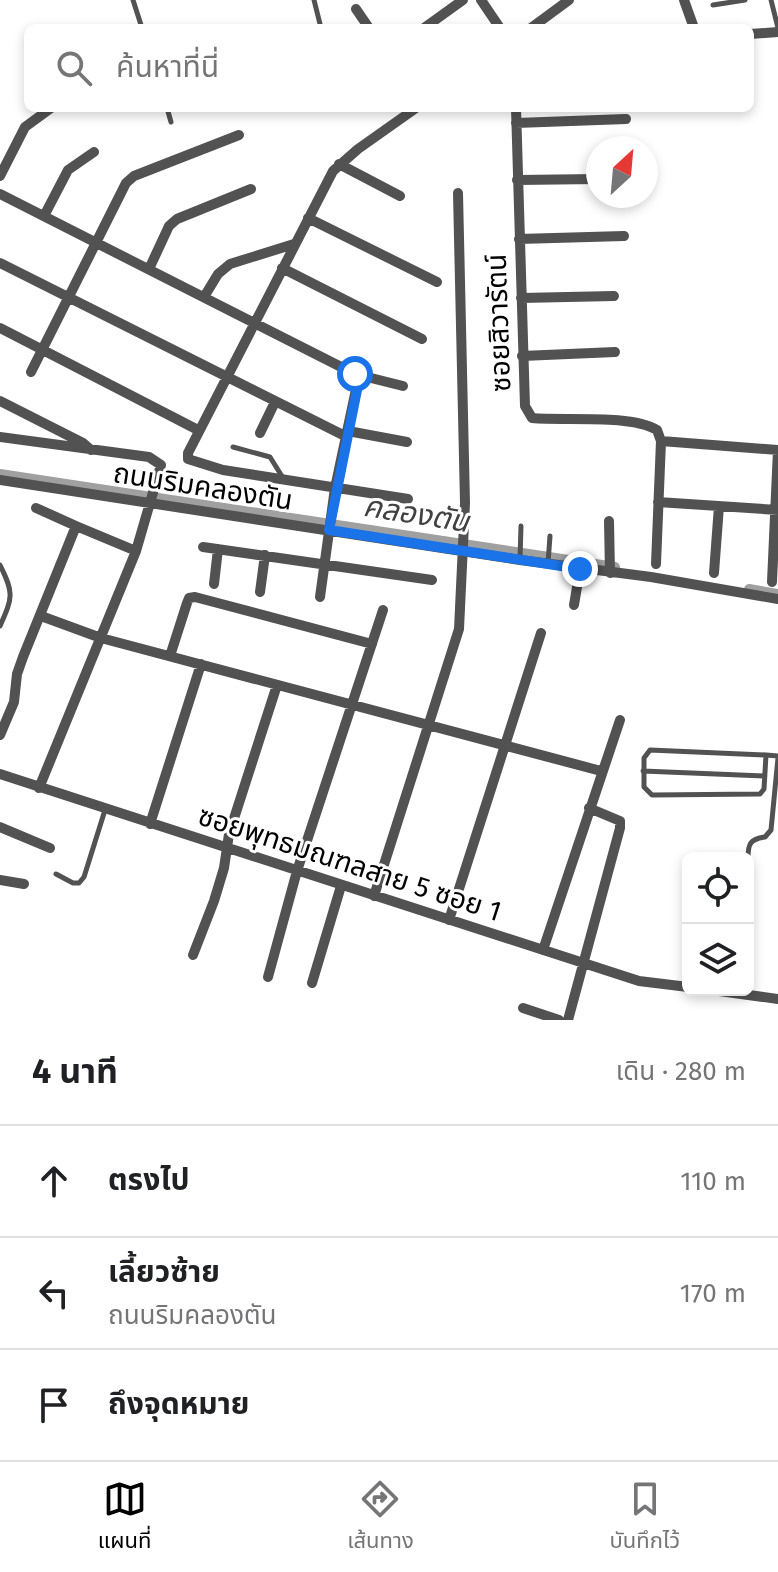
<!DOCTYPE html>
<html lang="th">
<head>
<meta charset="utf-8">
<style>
	:root { --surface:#fff; --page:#f2f2f2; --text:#202124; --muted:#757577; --line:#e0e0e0; --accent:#000 }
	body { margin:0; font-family:"Fira Sans","Noto Sans Thai",sans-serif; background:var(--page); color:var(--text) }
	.controls { position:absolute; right:24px; bottom:24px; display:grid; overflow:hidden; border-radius:12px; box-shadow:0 4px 12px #0003 }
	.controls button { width:72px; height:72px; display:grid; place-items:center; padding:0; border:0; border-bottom:2px solid var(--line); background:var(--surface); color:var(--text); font:40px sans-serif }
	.compass { position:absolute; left:586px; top:136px; width:72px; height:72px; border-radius:50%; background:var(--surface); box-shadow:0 4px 12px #0003; rotate:26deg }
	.stop { position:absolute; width:24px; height:24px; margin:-18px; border:6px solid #1a73e8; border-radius:50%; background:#fff }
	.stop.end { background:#1a73e8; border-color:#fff; box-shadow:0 2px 8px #0008 }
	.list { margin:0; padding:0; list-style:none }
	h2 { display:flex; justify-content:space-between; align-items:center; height:104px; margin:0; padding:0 32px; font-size:34px }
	h2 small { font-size:26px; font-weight:400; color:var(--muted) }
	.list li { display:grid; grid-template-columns:52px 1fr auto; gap:24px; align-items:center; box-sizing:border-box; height:112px; padding:0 32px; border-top:2px solid var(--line) }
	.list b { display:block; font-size:30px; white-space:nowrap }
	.list p { margin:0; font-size:26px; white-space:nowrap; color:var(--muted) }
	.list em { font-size:26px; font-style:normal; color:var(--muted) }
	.icon { flex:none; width:44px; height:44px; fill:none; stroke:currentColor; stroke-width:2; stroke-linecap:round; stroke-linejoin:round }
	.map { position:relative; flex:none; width:778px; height:1020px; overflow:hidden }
	.search { position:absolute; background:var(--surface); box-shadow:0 4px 12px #0003; left:24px; right:24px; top:24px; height:88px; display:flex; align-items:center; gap:20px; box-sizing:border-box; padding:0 28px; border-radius:12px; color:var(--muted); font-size:30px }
	.sheet { height:440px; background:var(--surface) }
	nav { display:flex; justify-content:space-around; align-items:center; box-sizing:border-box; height:112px; border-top:2px solid var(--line); background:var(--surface); font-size:22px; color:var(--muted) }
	nav a { display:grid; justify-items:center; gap:4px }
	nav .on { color:var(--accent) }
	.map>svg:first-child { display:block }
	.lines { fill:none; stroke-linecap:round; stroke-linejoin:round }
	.canal { stroke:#a0a0a0; stroke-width:10 }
	.lane { stroke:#525252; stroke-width:5 }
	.street { stroke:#525252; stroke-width:10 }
	.route { stroke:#1a73e8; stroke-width:10 }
	.labels { text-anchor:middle; stroke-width:6; stroke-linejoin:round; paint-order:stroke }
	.street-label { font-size:28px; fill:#000; stroke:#fff }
	.water-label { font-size:30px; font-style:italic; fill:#414141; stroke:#fff }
</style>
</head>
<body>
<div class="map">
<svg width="778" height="1020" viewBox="0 0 778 1020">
	<rect width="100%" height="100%" fill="#fff"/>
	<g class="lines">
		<path class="canal" d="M0,474L615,567
			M749,589L778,594"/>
		<path class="lane" d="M133,0L142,28
			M314,0L321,28
			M771,0L778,28
			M713,5L745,0
			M167,108L171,122
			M233,447L270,457L283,478
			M520,559L521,526
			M548,563L550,536
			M0,565C14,593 13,597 0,626
			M766,755L764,789L760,794L652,795L644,787V758L650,750L766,755L778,756
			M643,771L765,776
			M748,858C748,844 750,839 765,837L771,830L778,758
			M56,874L73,883H79L84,877L105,810"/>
		<path class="street" d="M481,0L500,28
			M684,0L694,28
			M356,9L369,28
			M424,28L463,0
			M531,28L569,0
			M750,34L778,32
			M516,108L525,406L532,418C565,421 630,414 657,430L661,441L656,564
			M516,123L626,119
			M339,164L400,196
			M0,176L25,127L51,108
			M517,180L598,179
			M0,194L355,374L403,386
			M44,216L68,170L94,152
			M308,218L437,282
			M519,239L624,236
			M0,263L347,437
			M282,268L422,339
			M149,269L169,226L177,219L251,189
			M204,297L218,274L230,264L294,244
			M521,298L614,296
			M0,328L198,430
			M522,356L615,352
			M31,372L126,183L134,176L239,135
			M0,401L83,443L91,450
			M348,431L407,442
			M260,433L275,402
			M0,437L149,457L161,465L136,551L39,788
			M661,441L778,450
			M0,480L520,560L651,577L778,599
			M408,499L223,470L188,459V453L333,171L358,149L416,108
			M658,502L778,510
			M609,521L610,573
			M76,526L136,551
			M203,547L432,580
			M714,573L719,506
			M772,582L778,450
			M214,584L218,549
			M260,592L265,555
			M320,597L335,488L358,380L355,374
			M574,605L580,569
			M41,616L101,638L601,771
			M170,656L187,603L189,598L195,597L372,644
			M0,735L14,702L17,674L23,657L76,526L36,508
			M0,774L639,981L688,987
			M150,824L201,664
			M0,827L50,848
			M0,880L24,884
			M374,896L459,629L465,503L458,193
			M449,920L541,633
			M543,950L620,720
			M193,955L214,901L224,868L229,834L277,685
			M268,977L297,871L383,610
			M312,983L341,886
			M712,990L778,999
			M523,1008L559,1020
			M568,1020L620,828V821L589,808"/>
	</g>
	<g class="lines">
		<path class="route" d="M355,374L358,380L357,390L329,530L580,569"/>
	</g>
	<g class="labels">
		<g class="street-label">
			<text transform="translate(498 323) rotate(-92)" y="10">ซอยสิวารัตน์</text>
			<text transform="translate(203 486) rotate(9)" y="10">ถนนริมคลองตัน</text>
			<text transform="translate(350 863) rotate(18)" y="10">ซอยพุทธมณฑลสาย 5 ซอย 1</text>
		</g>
		<g class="water-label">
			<text transform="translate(416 514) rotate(9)" y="10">คลองตัน</text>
		</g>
	</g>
</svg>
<div class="controls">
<button><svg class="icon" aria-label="locate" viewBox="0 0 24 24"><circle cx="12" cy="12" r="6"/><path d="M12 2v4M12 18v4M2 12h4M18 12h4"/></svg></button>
<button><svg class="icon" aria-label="layers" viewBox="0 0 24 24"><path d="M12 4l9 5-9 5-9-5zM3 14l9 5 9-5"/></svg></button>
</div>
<svg class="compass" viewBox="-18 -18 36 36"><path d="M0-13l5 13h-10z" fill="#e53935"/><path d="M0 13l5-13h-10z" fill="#757577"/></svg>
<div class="stop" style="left:355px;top:374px"></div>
<div class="stop end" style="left:580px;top:569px"></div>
<div class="search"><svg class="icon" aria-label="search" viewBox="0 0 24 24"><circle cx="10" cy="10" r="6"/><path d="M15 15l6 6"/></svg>ค้นหาที่นี่</div>
</div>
<section class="sheet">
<h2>4 นาที<small>เดิน · 280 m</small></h2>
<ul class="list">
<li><svg class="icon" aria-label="ahead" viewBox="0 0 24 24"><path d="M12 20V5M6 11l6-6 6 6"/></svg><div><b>ตรงไป</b></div><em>110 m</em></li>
<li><svg class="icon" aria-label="left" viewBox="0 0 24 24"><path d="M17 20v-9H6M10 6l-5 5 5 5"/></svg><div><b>เลี้ยวซ้าย</b><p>ถนนริมคลองตัน</p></div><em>170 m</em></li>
<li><svg class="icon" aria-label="arrive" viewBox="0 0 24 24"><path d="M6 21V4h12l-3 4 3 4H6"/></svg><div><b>ถึงจุดหมาย</b></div></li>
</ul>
</section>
<nav>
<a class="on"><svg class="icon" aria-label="map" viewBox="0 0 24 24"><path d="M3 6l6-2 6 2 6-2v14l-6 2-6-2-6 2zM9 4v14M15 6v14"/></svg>แผนที่</a>
<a><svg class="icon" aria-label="directions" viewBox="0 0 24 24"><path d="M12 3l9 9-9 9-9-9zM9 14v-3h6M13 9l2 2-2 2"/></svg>เส้นทาง</a>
<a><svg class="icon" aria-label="saved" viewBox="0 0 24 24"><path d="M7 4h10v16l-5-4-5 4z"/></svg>บันทึกไว้</a>
</nav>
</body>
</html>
